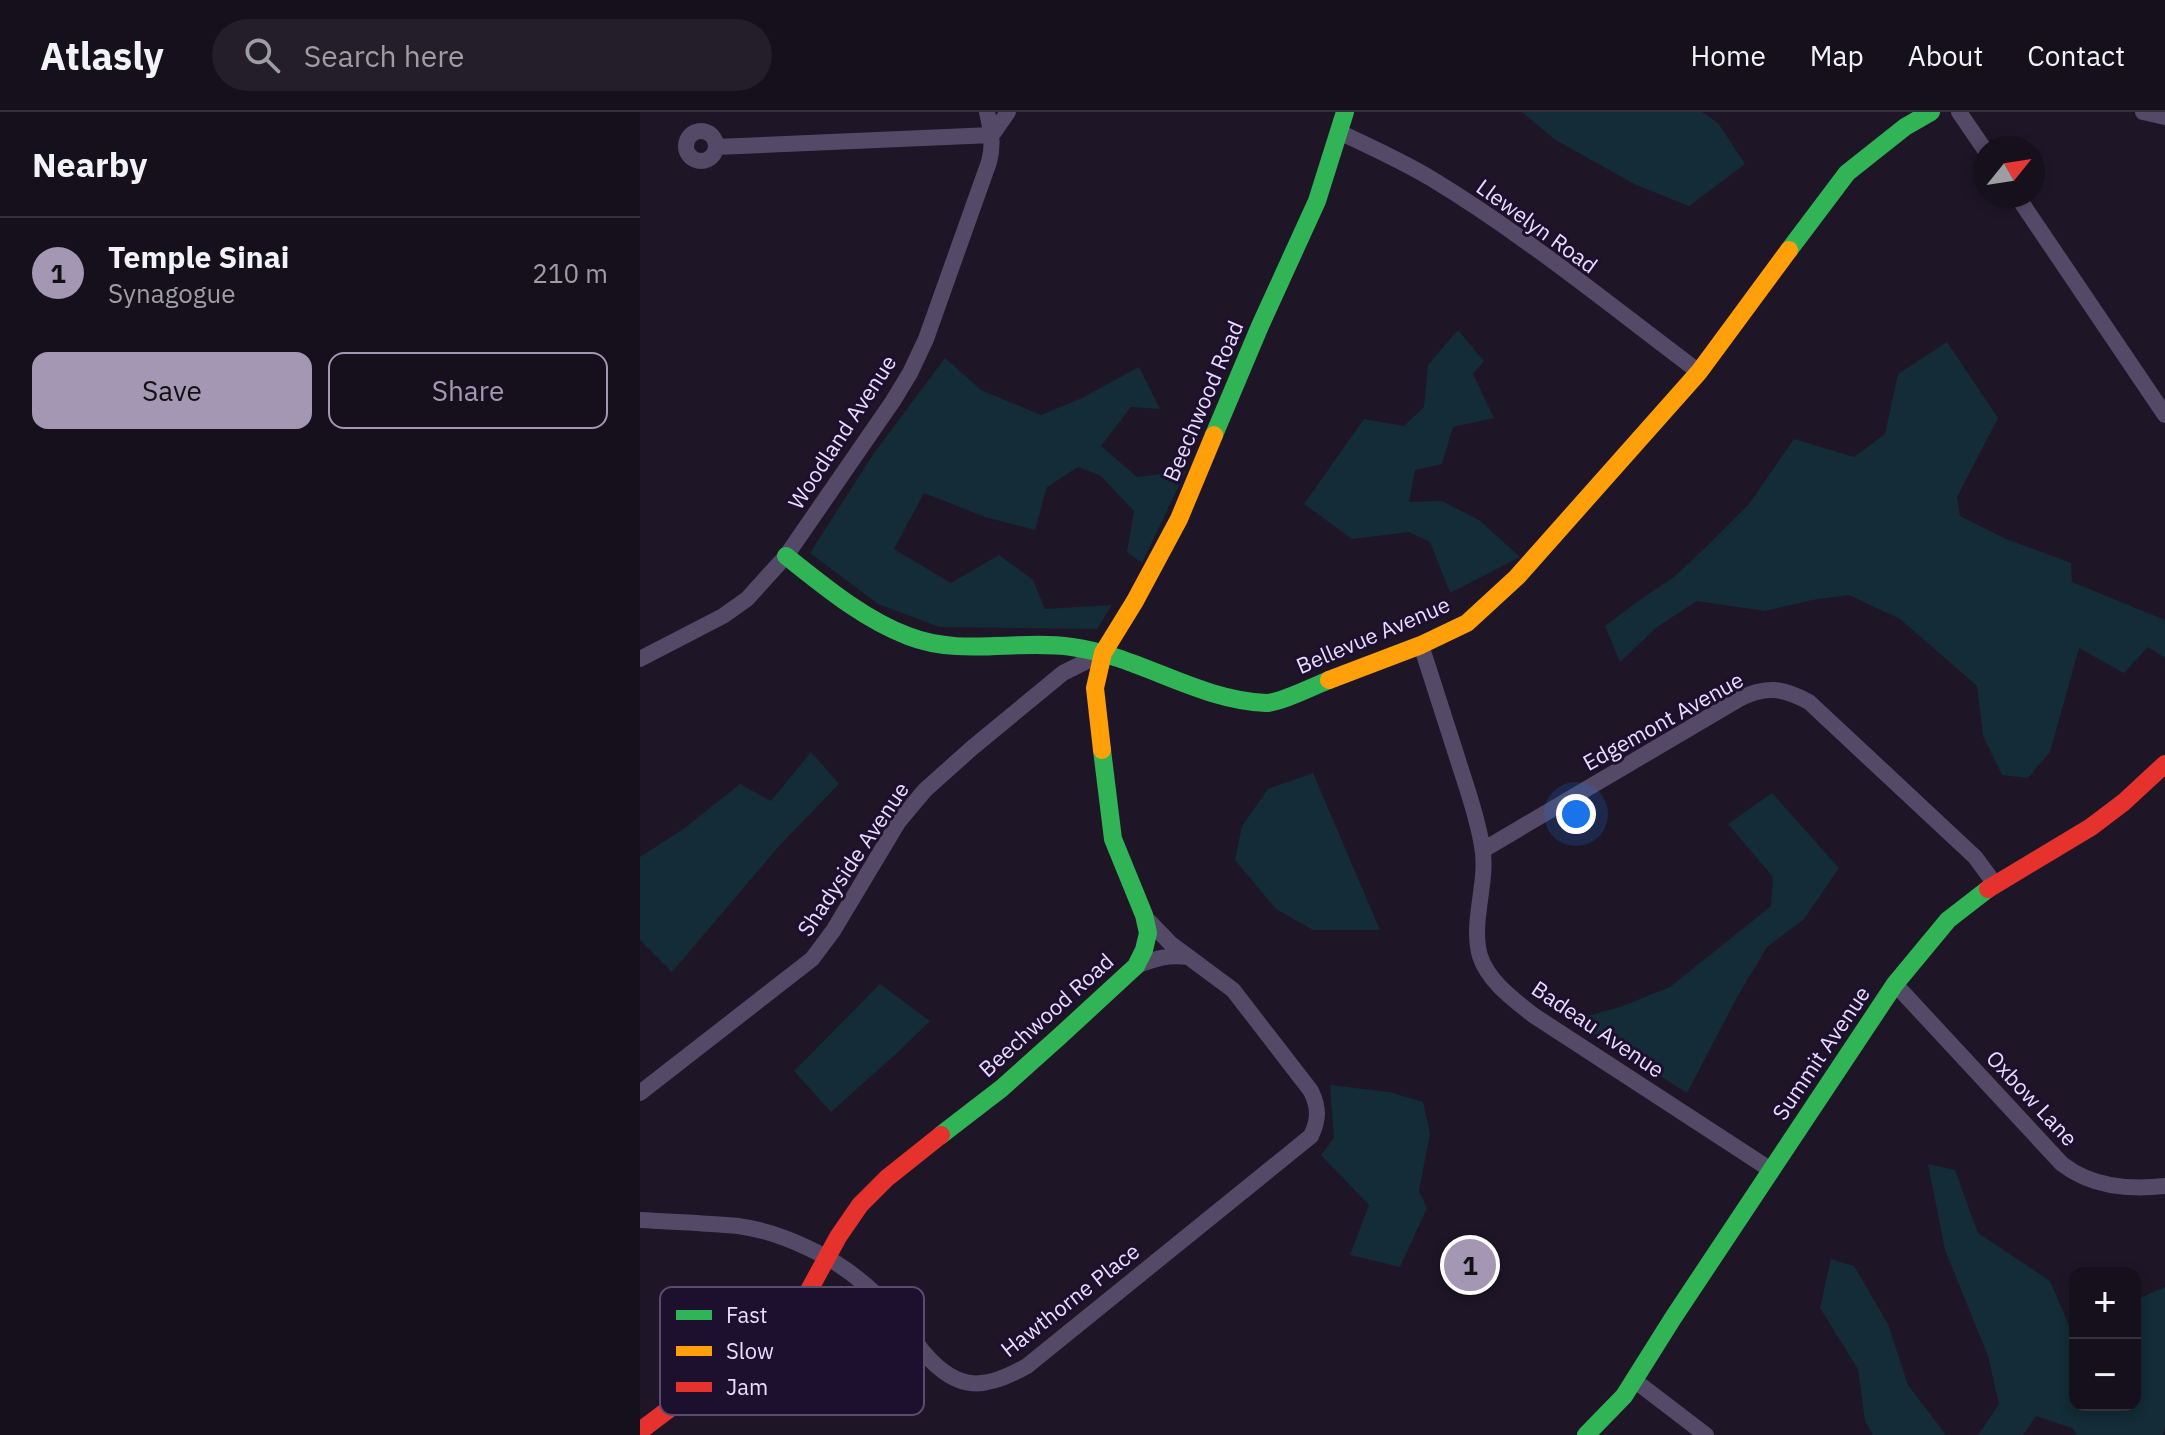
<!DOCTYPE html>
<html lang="en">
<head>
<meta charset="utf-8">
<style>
	:root { --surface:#16101d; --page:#231e2a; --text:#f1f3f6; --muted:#9e9da4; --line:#35303b; --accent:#a397b3 }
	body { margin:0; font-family:"IBM Plex Sans",sans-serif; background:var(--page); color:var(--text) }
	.controls { position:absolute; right:24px; bottom:24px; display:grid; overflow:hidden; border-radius:16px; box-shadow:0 4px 12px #0003 }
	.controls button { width:72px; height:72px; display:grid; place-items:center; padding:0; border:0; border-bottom:2px solid var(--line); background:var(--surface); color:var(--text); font:40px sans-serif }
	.compass { position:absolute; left:1333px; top:24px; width:72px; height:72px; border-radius:50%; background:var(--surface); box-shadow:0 4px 12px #0003; rotate:60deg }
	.you { position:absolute; left:936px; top:702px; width:28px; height:28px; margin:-20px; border:6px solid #fff; border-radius:50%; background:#1a73e8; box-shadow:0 0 0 12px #1a73e833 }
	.badge { display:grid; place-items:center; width:52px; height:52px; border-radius:50%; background:var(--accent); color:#111; font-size:26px; font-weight:700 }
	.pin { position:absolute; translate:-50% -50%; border:4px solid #fff; box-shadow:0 2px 8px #0006 }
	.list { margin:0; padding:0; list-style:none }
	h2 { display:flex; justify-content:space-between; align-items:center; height:104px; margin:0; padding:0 32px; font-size:34px }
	h2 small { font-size:26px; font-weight:400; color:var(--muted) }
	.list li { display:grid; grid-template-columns:52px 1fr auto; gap:24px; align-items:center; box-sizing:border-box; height:112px; padding:0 32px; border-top:2px solid var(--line) }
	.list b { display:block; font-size:30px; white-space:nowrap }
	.list p { margin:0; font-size:26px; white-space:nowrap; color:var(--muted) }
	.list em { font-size:26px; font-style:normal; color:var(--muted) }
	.actions { display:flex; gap:16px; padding:24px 32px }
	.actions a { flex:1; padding:18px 0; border:2px solid var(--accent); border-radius:16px; text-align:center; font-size:28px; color:var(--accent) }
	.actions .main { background:var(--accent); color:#111 }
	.icon { flex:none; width:44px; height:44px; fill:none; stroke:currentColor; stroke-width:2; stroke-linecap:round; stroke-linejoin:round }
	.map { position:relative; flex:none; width:1525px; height:1323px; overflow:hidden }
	header { display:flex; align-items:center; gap:48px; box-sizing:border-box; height:112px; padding:0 40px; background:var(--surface); border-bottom:2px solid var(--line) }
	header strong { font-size:38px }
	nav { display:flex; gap:44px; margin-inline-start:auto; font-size:28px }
	.search { width:560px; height:72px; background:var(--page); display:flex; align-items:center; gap:20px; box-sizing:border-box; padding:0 28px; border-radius:44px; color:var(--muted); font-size:30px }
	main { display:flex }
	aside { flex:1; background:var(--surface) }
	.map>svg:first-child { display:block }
	.green { fill:#132c37 }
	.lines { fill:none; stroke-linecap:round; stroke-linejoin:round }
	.street { stroke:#544a68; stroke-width:16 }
	.fast { stroke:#30b455; stroke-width:18 }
	.slow { stroke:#ff9f0a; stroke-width:18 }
	.jam { stroke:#e5322d; stroke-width:18 }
	.labels { text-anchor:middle; stroke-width:6; stroke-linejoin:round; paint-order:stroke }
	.street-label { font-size:22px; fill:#eadcff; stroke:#1d0f2e }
	.key { fill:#1d0f2e; stroke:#5a4c6d; stroke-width:2 }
	.key-label { font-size:22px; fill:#eadcff }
</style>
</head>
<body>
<header>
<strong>Atlasly</strong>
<div class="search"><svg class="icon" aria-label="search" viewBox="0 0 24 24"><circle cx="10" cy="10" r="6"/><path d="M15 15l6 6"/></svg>Search here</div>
<nav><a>Home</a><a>Map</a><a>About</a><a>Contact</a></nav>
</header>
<main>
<aside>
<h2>Nearby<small></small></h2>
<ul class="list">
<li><span class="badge">1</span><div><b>Temple Sinai</b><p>Synagogue</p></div><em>210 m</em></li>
</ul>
<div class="actions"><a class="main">Save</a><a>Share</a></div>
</aside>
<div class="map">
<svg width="1525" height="1323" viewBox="0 0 1525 1323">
	<rect width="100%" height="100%" fill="#1e1627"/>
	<path class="green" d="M882,0H1062L1078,11L1105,52L1049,94L996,73L914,27Z
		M818,218L844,249L833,262L854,306L813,315L802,352L775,358L769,390L802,389L839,408L880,445L810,481L790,430L769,420L712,427L664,392L724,307L764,314L784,295L788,253Z
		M1307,230L1358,306L1317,385L1320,404L1366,427L1431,451L1432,470L1525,508V546L1508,535L1484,561L1439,536L1410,640L1388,666L1362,663L1343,624L1337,574L1260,507L1209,483L1172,488L1125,499L1057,489L1017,515L980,550L965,514L1001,487L1034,465L1067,434L1109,392L1154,327L1214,345L1245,322L1258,262Z
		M305,246L341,278L401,303L442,286L499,255L520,297L491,295L461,334L497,365L546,359L502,451L487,440L494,399L461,364L438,355L407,375L395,418L345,405L284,381L254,437L311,471L359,443L393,468L405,497L472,493L457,517L299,515L238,492L170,441L234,341Z
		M171,640L199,672L139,734L32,860L0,828V745L42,718L100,672L131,689Z
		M673,661L740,818H673L636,797L595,748L602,714L628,677Z
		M1132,681L1199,756L1164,807L1127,835L1096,887L1047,981L933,908L980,895L1030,875L1131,794L1133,765L1088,712Z
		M240,872L290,909L257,941L191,1000L154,959Z
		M690,973L749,980L783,990L790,1021L779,1079L787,1096L760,1155L710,1143L729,1093L681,1043L694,1026Z
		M1288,1052L1315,1058L1338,1121L1410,1169L1433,1223H1435V1293H1495V1188L1525,1175V1314L1523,1323H1437L1432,1316L1396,1304L1383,1323H1335L1339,1322L1359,1292L1348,1244L1305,1138Z
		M1191,1147L1214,1154L1248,1212L1268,1273L1306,1323H1233L1225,1309L1218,1257L1180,1196Z"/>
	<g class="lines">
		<path class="street" d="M1319,0L1345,38
			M1503,0L1525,5
			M46 34a15 15 0 1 1 30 0a15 15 0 1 1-30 0Z
			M699,20C731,35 762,49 792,67C886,124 971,194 1059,260
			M76,35L352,23L368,0
			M1377,84L1525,303
			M781,533C793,570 805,608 817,645C826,674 837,703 842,734C849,768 830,810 840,844C848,869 873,887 893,903L1131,1058
			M0,547L83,504L107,487L146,444L253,289L270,261L286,227L349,50C354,32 351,18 347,0
			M843,738L1099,587C1126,573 1143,576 1169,590L1335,745L1355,772
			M496,854C514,847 529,842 548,845
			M1255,872L1422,1052C1452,1075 1488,1078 1525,1074
			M0,981L172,847L193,819L259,709L285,678L332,636L423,561L463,541
			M0,1108C33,1110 66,1111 98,1114C121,1117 147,1126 168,1136C202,1151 231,1175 255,1202C266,1215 274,1229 285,1242C318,1280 345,1278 387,1254L671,1024C679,1007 679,996 671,979L593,878L531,832L505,805
			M994,1268L1066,1323"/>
		<path class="fast" d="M1149,138L1207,61L1265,15L1291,0
			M574,323L620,214L677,89L705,0
			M146,444C184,474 223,507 268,524C321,545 377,527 432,535C499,544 557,588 626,591C640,591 674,574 689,568
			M301,1023L362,976L420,924L496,854L504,838L508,821L504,803L473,727L462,638
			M946,1323L984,1284L1033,1206L1255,872L1308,808L1348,777"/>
		<path class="slow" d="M689,568L781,533L827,511L877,465L1059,260L1149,138
			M462,638L455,576L463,541L495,489L539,407L574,323"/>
		<path class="jam" d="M1348,777L1451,715L1484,690L1525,652
			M0,1319L139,1214L167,1182L198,1125L220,1093L247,1066L301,1023"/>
	</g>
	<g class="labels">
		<g class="street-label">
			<text transform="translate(897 114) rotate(36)" y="8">Llewelyn Road</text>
			<text transform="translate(563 289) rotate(-67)" y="8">Beechwood Road</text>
			<text transform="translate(202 320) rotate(-57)" y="8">Woodland Avenue</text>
			<text transform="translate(733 523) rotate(-23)" y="8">Bellevue Avenue</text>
			<text transform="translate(1023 609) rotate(-29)" y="8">Edgemont Avenue</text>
			<text transform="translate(213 747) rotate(-56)" y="8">Shadyside Avenue</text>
			<text transform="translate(406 903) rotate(-42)" y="8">Beechwood Road</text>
			<text transform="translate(958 917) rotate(34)" y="8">Badeau Avenue</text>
			<text transform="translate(1181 941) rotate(-56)" y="8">Summit Avenue</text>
			<text transform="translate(1392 986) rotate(47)" y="8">Oxbow Lane</text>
			<text transform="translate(430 1188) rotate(-38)" y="8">Hawthorne Place</text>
		</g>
	</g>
	<rect x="20" y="1175" width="264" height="128" rx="12" class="key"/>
	<rect x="36" y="1198" width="36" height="10" fill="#30b455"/>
	<rect x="36" y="1234" width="36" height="10" fill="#ff9f0a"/>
	<rect x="36" y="1270" width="36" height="10" fill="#e5322d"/>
	<g class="key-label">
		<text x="86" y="1211">Fast</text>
		<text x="86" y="1247">Slow</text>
		<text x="86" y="1283">Jam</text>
	</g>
</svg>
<div class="controls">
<button>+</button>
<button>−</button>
</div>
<svg class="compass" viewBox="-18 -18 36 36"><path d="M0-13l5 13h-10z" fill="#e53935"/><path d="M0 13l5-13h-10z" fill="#9e9da4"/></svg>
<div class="you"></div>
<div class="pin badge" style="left:830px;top:1153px">1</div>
</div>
</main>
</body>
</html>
